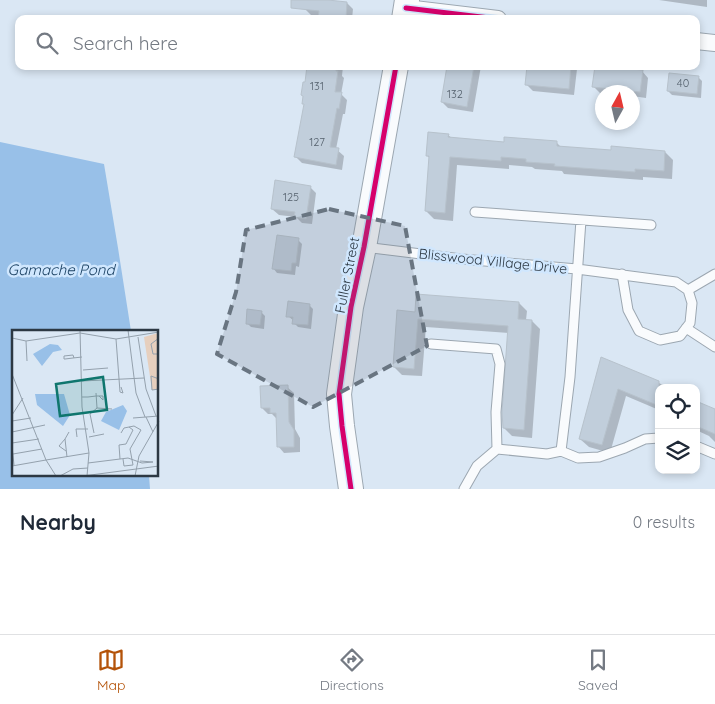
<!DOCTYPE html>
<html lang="en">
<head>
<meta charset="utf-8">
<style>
	:root { --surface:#fff; --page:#f6f6f7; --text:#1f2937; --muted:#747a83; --line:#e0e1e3; --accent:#b45309 }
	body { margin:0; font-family:Quicksand,sans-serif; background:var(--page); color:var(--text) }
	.controls { position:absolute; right:15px; bottom:15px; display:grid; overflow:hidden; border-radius:10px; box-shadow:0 2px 8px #0003 }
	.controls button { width:45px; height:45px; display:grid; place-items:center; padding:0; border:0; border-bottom:1px solid var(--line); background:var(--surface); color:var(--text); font:25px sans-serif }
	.compass { position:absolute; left:595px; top:85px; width:45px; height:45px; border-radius:50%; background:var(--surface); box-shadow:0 2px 8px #0003; rotate:8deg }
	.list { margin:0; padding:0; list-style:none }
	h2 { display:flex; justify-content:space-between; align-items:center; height:65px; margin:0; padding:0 20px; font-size:21px }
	h2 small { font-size:16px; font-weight:400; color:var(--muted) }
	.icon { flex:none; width:28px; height:28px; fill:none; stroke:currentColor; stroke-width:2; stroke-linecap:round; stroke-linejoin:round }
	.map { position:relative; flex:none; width:715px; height:489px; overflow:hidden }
	.search { position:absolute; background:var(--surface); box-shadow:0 2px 8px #0003; left:15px; right:15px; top:15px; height:55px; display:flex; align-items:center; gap:12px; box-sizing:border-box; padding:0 18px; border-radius:10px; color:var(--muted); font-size:19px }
	.sheet { height:145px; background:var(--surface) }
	nav { display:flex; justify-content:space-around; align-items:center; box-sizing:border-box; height:70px; border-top:1px solid var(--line); background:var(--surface); font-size:14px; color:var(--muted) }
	nav a { display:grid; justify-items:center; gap:2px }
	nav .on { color:var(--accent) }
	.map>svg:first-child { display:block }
	.water { fill:#98c0e8 }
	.shadow { fill:#0003 }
	.building { fill:#c1cedb; stroke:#b7c2cc }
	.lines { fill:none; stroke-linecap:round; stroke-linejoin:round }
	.lane-casing { stroke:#9ca7b1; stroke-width:11 }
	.street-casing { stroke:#9ca7b1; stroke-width:18 }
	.secondary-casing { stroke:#9ca7b1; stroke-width:26 }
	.lane { stroke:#f9fbfd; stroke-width:9 }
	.street { stroke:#f9fbfd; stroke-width:16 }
	.secondary { stroke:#f9fbfd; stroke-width:24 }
	.cycleway-casing { stroke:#d0e7fe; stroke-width:8 }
	.cycleway { stroke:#d6006c; stroke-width:5 }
	.marked { fill:#697581; fill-opacity:0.2; stroke:#697581; stroke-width:4; stroke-dasharray:10 6; stroke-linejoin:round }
	.labels { text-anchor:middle; stroke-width:5; stroke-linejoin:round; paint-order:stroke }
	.number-label { font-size:11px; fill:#54606c }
	.street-label { font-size:14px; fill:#2c3843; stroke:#d0e7fe }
	.water-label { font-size:15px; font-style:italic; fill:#163d5f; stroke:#d0e7fe }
	.inset-road { fill:none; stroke:#94a1ad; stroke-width:1 }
	.view { fill:#0f766e; fill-opacity:0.15; stroke:#0f766e; stroke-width:2.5 }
	.inset-edge { fill:none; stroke:#2c3843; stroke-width:2.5 }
</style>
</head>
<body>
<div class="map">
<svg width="715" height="489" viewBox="0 0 715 489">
	<rect width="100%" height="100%" fill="#dae7f4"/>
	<path class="water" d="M0,142L104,164L118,248L131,331L14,332V475H149L150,489H0Z"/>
	<path class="shadow" d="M306,0L347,3L353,9L352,19H311V15L305,9Z
		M659,0H707V7Z
		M309,66H343L342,76L344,78L341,94L347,100L345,114H343L336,149L344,156L342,170L302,163L296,157L305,105Z
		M447,66H481L473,112L448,108L442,102Z
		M553,66H574L577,69L574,95L533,91L527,85Z
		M596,66L642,71L648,78L646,98L632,96V92L600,93L593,86Z
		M698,77L702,81L701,98L672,95L668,91Z
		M448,135L453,139L505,143L556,142L562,148L612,151L665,152L673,160L672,179L643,177V180L564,174L562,171L535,169L532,167L509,165V169L457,165L453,221L434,219L426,211L430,158L427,156Z
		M310,187L316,193L312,224L302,223L296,217L279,215L272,209Z
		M298,240L302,244L299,267L296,266L295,275L277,273L273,268Z
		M519,303L527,311L526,320L532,321L540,329L532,438L512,436L504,428L509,333L426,327L422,376L402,375L394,367L416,313Z
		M309,305L313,309L311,329L298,327L294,323V321L288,316Z
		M261,312L265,316L264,329L251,327L247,323Z
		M602,358L670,388H659V410L626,396L610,453L589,447L580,439Z
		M287,387L294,393L295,429L300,438V452L284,453L278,446L277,419L272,414H268L262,408Z
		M696,403L715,410V442L709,436L696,430Z"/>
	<path class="building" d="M291,0H328L347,2L346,19H318L319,11L291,8Z
		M307,66H336V71H338L335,92H342L339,109L337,108L330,147L339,148L336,165L294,157L304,104H302L303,96L301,95L303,82H305Z
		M447,66H474L467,107L441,102Z
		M527,66H571L569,89L525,85Z
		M595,66L643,70L640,92L592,87Z
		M669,73L699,76L697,94L667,91Z
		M428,132L449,134L448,137L504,142V137L557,141V146L611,150V146L665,151L664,171L635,169V172L554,166L555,164L526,162V159L501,157V161L450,157L445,213L425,211L429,156H426Z
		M275,180L311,186L306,219L294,217L295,212L271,209Z
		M277,235L299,238L296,263H292L291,271L272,269Z
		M416,294L519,302L518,319L532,320L524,430L503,428L502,412L508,326L418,319L414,369L393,367L397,310L415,312Z
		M288,301L310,304L308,325L292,324L293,317H286Z
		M247,309L262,311L260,325L246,324Z
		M601,357L659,381V406L618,389L602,445L579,439Z
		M288,385L289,422L294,430V447H277L276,413H270V408H261L260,386Z
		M696,401L715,409V434L696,426Z"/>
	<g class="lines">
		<g class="lane-casing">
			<path id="lane" d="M475,212L651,225
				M364,247L462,259L577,269L676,282L688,290L692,303L690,323L680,336L660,340L639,331L628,310L622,274
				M688,290L715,274
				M686,328L715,347
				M431,344L496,349L500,364L496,412L497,449
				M696,446L715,454
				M561,451L578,458L599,457L625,448L645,439L659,438
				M464,489L477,466L497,449L547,454L561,451L570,377L581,220"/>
		</g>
		<g class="street-casing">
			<path id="street" d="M406,8L498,19
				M696,41L715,43"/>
		</g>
		<g class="secondary-casing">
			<path id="secondary" d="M404,19L407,0
				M351,489L342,426L339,394L351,307L364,247L396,66"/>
		</g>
		<use href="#lane" class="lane"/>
		<use href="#street" class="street"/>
		<use href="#secondary" class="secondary"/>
		<g class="cycleway-casing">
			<path id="cycleway" d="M406,8L498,19
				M351,489L342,426L339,394L351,307L364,247L396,66"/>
		</g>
		<use href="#cycleway" class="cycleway"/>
	</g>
	<path class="marked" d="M329,209L405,226L427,346L313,407L217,354L236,292L246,230Z"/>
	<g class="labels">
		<g class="number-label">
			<text x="683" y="87">40</text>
			<text x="317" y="90">131</text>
			<text x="455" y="98">132</text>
			<text x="317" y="146">127</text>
			<text x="291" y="201">125</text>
		</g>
		<g class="street-label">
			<text transform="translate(493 261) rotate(6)" y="5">Blisswood Village Drive</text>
			<text transform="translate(347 275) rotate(-79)" y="5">Fuller Street</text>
		</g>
		<g class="water-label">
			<text x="61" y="275">Gamache Pond</text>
		</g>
	</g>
	<g transform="translate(12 330)">
		<rect width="146" height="146" fill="#dae7f4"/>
		<path d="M146,3V59L140,60L132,7Z" fill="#e6cfbe"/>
		<path d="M38,14L46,15L50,20L41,22L30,36L21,24ZM23,64H52L58,85L51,96L25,75ZM111,75L115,81L107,100L89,91L94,82Z" fill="#98c0e8"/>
		<path class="inset-road" d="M68,0L70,77L77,123M116,0L124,63L133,87M126,7L134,59L144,86M0,8L14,11L68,3L104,9L147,2M147,8L139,14L141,24H147M104,9L108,62L111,63L109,57M14,11L15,31M62,28L61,25L52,26V29H53L61,28L70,27M71,40L96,38M0,44L34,130L77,123L75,146M147,49L139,46L140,60L147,59M70,51L132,48M70,67H76L84,66H91V70L87,66M85,78L100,79M0,85L11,68M134,87L141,102M121,88L147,86M0,91L19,88M0,102L33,95M82,103L78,84L85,78L84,63M109,103L112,98L122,96L129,100L118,119L121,135L112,136L111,129M65,107L64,99H76M77,107L92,104M53,109L47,116L54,121M0,113L27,109M0,116L2,135M1,124L30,119M55,127L53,109L57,102M108,129L107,115L114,114L121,100L117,97M76,133L116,128L130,133L141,132L128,131M0,136L34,130L44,146M48,146L61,139L76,138M71,146L147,136M123,146L127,126L147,91"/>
		<path class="view" d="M91,47L95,80L48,86L44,54Z"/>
		<rect width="146" height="146" class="inset-edge"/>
	</g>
</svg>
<div class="controls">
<button><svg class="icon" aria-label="locate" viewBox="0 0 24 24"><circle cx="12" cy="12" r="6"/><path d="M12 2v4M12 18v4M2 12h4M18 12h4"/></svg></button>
<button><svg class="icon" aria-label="layers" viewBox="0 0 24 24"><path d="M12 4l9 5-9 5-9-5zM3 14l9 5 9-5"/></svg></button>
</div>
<svg class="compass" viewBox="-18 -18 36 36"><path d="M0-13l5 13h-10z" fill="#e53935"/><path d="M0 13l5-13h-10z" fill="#747a83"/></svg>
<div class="search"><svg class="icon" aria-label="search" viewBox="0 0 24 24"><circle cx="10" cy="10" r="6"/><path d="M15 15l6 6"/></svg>Search here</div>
</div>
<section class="sheet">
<h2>Nearby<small>0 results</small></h2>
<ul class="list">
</ul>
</section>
<nav>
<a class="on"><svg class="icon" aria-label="map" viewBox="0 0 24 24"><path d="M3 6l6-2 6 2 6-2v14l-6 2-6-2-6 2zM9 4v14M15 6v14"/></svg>Map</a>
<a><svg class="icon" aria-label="directions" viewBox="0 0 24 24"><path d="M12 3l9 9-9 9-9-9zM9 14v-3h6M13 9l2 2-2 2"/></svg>Directions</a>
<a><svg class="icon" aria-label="saved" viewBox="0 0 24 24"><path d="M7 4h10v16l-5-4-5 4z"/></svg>Saved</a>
</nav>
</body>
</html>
